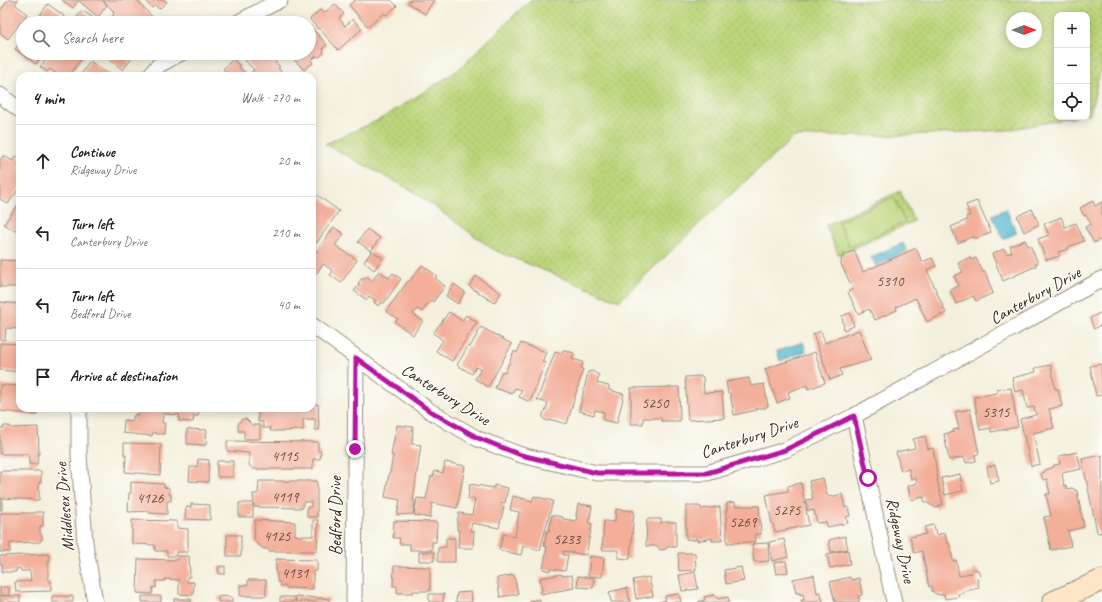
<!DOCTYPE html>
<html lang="en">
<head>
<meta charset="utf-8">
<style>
	:root { --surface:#fff; --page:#f2f2f2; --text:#222; --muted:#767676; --line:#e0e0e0 }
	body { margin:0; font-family:Caveat,sans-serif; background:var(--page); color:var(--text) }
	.controls { position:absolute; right:12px; top:12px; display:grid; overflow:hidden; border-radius:8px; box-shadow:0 2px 10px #0003 }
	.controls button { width:36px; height:36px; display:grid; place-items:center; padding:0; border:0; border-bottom:1px solid var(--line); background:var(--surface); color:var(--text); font:20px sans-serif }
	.compass { position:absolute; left:1006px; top:12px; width:36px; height:36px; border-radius:50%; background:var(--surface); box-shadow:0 2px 10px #0003; rotate:90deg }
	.stop { position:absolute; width:12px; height:12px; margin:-9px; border:3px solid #b5179e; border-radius:50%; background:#fff }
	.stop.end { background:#b5179e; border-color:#fff; box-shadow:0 1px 4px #0008 }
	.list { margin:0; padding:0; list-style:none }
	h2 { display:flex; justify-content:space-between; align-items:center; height:52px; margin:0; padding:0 16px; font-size:17px }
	h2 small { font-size:13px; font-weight:400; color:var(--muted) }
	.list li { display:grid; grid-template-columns:26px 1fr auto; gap:12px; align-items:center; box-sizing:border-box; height:72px; padding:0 16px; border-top:1px solid var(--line) }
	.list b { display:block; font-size:15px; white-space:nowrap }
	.list p { margin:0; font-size:13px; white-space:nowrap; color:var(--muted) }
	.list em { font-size:13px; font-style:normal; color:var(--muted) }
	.icon { flex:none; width:22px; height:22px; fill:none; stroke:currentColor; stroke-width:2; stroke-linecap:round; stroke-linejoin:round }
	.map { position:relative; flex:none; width:1102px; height:602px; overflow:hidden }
	.search { position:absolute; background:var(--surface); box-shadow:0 2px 10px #0003; left:16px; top:16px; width:300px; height:44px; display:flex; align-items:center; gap:10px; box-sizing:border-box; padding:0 14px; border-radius:22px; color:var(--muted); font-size:15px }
	.panel { position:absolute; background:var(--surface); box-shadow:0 2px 10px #0003; left:16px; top:72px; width:300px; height:340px; border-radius:12px }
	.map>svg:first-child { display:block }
	.green { fill:url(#green-dots); stroke:#7b804c; fill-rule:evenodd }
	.pitch { fill:#bbd57a; stroke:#7b804c }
	.water { fill:#4eb5cd; stroke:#447076 }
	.building { fill:#f3af9a }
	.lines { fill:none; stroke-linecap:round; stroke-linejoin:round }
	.street-casing { stroke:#988d7e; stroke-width:17 }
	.secondary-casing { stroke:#988d7e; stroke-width:23 }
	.street { stroke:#fff; stroke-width:15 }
	.secondary { stroke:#fee5c5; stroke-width:21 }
	.route { stroke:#b5179e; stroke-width:5 }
	.labels { text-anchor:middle; stroke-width:3; stroke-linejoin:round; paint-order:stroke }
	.number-label { font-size:15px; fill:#694b3d }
	.street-label { font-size:17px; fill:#3b2a1e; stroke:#fdfcf7 }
</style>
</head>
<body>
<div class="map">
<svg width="1102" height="602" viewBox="0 0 1102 602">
	<defs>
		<pattern id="green-dots" width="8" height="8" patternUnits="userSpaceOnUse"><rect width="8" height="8" fill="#bbd57a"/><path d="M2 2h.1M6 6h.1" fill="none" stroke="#a2b769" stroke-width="1.8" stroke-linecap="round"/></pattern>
	</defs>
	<rect width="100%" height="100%" fill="#fdfcf7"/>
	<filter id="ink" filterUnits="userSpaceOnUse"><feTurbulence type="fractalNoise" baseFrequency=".025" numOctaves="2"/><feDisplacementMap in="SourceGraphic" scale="8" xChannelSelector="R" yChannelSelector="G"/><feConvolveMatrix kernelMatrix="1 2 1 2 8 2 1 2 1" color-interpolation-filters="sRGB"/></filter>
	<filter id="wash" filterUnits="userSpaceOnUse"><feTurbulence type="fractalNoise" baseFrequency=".012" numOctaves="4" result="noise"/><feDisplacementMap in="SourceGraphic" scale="16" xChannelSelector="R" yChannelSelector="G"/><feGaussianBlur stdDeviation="0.9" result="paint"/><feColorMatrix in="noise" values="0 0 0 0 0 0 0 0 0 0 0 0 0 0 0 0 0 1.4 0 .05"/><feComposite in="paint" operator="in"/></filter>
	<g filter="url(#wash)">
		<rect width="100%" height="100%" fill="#f4f0de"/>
		<path class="green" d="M530,0H1102V63L1090,114L1087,115V15H1057V117H1076L1007,130L910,135L794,137L702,221L619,301L494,250L413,191L325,144L381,119L457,71ZM1012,18H1036V42H1012Z
			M900,191L914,221L842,254H838L826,225Z"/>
		<path class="pitch" d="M894,197L905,222L850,247L838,222Z"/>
		<path class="water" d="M1006,209L1017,233L1003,239L992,215Z
			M903,243L907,251L876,266L871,257Z
			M803,342L806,351L780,361L777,351Z"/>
		<g id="blocks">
			<path class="building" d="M8,0H18L15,4L27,14L8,39L0,33V11Z
				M62,0H76L78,1L73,8Z
				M79,0H101L107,5L98,17L79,1Z
				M103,0H137L154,19L152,21V23H116L112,19L114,12Z
				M147,0H165L167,2L159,9L155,5L152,8L147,3L148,2Z
				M355,0H391L397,6L386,15L384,13L368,27L349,5Z
				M410,0H434L425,14L408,3Z
				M48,4L64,16L59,23H34Z
				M335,4L344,14L339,18L345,26L353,19L362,29L338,50L319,28L318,29L310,19L320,10L324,13Z
				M82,10L95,19L92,23H73Z
				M309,25L327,45L323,48L324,50L323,51L324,53L319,57L316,56L311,61L313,63L304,70L288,53H309Z
				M23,39V53H44L36,64L15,49Z
				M51,53H86L69,76H59L50,69L47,72L40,67Z
				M115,53H127L133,57L123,70L110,60Z
				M254,53H283L276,59L277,60L275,62L280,67L278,68L283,74L281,76H254L251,73L254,70L245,60Z
				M233,59L240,66L239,67L248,76H226L228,73L223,69Z
				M90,61L111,76H80Z
				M218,71L222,76H213Z
				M4,155L12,161L16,156L20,159V187L8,204L0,199V160Z
				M312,191L339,211L312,249Z
				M977,201L991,232L975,239L974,236L958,243L951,227L967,220L966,217L970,215L966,205Z
				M1093,201L1095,206L1102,202V239L1094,243L1085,227L1091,224L1086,215L1084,216L1080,208Z
				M20,202V230H13L4,224Z
				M1032,209L1039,224L1024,232L1017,216Z
				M1061,217L1065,227L1076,223L1084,241L1068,247L1069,249L1058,252L1060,256L1046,260L1038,239L1049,235L1044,224Z
				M334,227L344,234L335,245L357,260L341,283L330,275L333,271L323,264L316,274L312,271V258Z
				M367,229L380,238L371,251L358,242Z
				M1025,240L1028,246L1030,245L1038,263L1035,264L1036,266L1003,281L992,254L1004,249L1007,254L1012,252L1010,246Z
				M916,248L922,262L932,258L936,266L927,270L946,313L927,322L916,298L896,307L897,310L875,320L869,309L858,314L848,292L853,289L841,264L842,256L854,250L863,272Z
				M372,251L383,258L374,270L364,262Z
				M970,257L971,260L976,258L983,272H985L993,293L976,301L973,296L956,304L950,290L959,286L954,276L963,272L958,263Z
				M0,260L20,261V287H0Z
				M422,265L437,276L435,278L445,286L433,302L431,300L422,312L417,309L413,314L423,321L413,335L395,322L398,319L386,311L408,281L409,282Z
				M379,271L389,278L393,273L401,279L384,303H380L378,306L374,302L375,300L369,296L367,300L354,291L360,284L358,283L362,278L364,280L366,276L372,281Z
				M476,276L501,293L494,303L469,286Z
				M454,284L465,292L458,304L446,296Z
				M0,302L20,304V329L6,328L5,340L0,339Z
				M449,312L462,321L466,315L477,322L452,361L436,351L443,340L433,333Z
				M1102,312V324L1094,329L1090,318Z
				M850,313L854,326L844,330L842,316Z
				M481,327L512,344L488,387L475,379L481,369L476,367L472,374L457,365L468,346L470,347Z
				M859,330L871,360L840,369L842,375L830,380L813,334L821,331L825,343Z
				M0,343L20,344V372L0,370Z
				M521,343L546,352L542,362L545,363L530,402L519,397L522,390L515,388L512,394L495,388L502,371L505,373L514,351L517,353Z
				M563,350L574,353L572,359L583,362L581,369H583L567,424L552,420L549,421L545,420L543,417V413L546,410L548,403L537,400L555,352L562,354Z
				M815,352L825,383L808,389L807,385L788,392L790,398L777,403L765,369Z
				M1101,364L1102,395L1096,396L1090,366Z
				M1051,365L1055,389H1058L1062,406L1049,409L1054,428L1033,433L1040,464L1031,466L1020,419L1036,415L1034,407L1027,408L1023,390L1015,392L1012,378L1036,372L1035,368Z
				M592,371L599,375L597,383L609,386V390L624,394L617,423L603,420L604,412L595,410L594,415L579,411L588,372Z
				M700,376V377H703L704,393L722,392L724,418L688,420L685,377Z
				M749,378L751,386L764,384L768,406L765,408H756L757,410L734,415L730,393H728L726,382Z
				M0,385L20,386V408H38L37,415L0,411Z
				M679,387L680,421H661V418H643V424H631V388Z
				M1011,388L1018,427L991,432V428L980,430L974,397L997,393V390Z
				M312,404H318L319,430H315V419H303V430H290V431H270L271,428H263V422H258V408H312Z
				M139,408L199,409L198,416H194L193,422L179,421V415L163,414L162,423H165L164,434H156V433L153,432L152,436L123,433L124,420L133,421V416H135V414L139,415Z
				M970,409L979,454L975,455L976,461L966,463L965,458H963V457L949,460L944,434L954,432L953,430L959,429L955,412Z
				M242,419H246L252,425H260V439H244V431H238V424Z
				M397,425L413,427L412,444L421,445L413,501H415L413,514L397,515L400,500L385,497L389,473H390L393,455H391Z
				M4,426H10V428L38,427L39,454H38L37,464H29V454H0V428H4Z
				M187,429L207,430L206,445L187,444Z
				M925,436L928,449L933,448L938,480H937L943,505H939V507L936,508L924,501V497L911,500L908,486L917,483L916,478L911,479L909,469L901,471L896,452L915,448L913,439Z
				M227,441L318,442V451H321L320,459H313V469H253L249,465V453L227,451Z
				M124,443L161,444L160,475L125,472L126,455H124Z
				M1077,452L1081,469L1062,473L1064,486L1066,485L1067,489L1072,488L1077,491L1084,527L1068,531L1071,546L1051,550L1044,517L1051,516L1046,494H1050L1047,479L1043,480L1041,473L1045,472V470L1054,467V465L1060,464L1059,456Z
				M1102,455V532L1099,533L1097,532L1082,459Z
				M198,459L209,460L208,482L189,481L190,467H197Z
				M217,461H233V477H217Z
				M445,462L465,466L457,508L432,503L430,518L414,515L417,498L426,499L431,476L433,477L435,471L443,473Z
				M995,465L999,481L990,483L987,467Z
				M0,471H41V482H39V500L0,498Z
				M960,474L963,491L945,495L941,478Z
				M823,478L827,495L830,497L842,494L845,508L848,507L850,516L846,517L848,523L827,527L826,522L817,523L814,510L808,511L806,500L813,499L809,481Z
				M259,481H317V517H307V507H311V502H303V508L254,507L253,494H258Z
				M131,482L164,484V487L169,488V494H171V501H167V514L149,513V511L128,512L129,493H131Z
				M801,483L809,525L775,532L773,524H772L766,495L788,491V486Z
				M470,484L494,488V485L508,488L505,503L502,502L501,505L504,506L499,528L472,523L470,531H474L473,548H458L459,530H457V523L459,513L472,515L475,499H468Z
				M513,496L532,501L534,496L553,501L540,550L523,546L521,555L499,550L503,534L515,537L519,512L510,510Z
				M0,499H2V510H0Z
				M735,502V506H759L761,534H755L756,542L727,543L726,510H727V503Z
				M239,503H253V517H239Z
				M191,504L210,505V520L185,519L186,507H191Z
				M578,504L592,506L589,523L592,524L586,555L563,551V555H568L565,571L550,569V571L543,569L547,547L544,546L547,531H549L552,515L563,517V519L576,521L577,516H576Z
				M686,506H700L701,509L720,507L722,541H712V538L697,541V539H695V540L686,539Z
				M616,509L634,511L630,559L618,558V550H602L604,521L615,522Z
				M35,512H43V526H40V533L42,536V540L40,542L10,543V552H0V513H35Z
				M647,519H661V524L662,522H676V547H667L666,549L662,550L659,549L658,546H646Z
				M132,520L177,521V528L188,529V552H176V556H167V551H155V545L132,544Z
				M255,520L295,522V535L299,536H313V520H318L317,551H269V549H264L254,541Z
				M394,521L437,522L436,542H432V550H410V544H399L400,538H393Z
				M934,525L936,535L945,533L947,543L949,542L953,561L956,560L959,576L969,573L971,574L973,569L978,570L980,575L977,578L979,588L964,591V593L958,594L959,597L945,599L944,594L941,595L936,594L932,591V586L929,587L922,551L914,553L910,537L926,534L925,527Z
				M227,535H241V556H227Z
				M845,536L848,549L831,552L829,540Z
				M446,538H455V562H438V548L446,547Z
				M784,539L788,557L772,561L769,542Z
				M768,543L769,561L754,562L752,544Z
				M848,550L850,564L830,568L827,554Z
				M419,552H434V561H419Z
				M678,553H695L696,570L679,571Z
				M48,554L50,561H48V581H51V591L16,592L15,582L31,581L30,571H21L20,568L16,569V572H2V564H0V556Z
				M178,556H189L190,577H187V582H194L193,595L179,594V580L165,579V581H156V588L153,587L152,594L137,593L138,559L178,560Z
				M590,556L604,558L602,577L588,576Z
				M276,559L317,560V571H313V589L286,588V586H280V582H277V574H276Z
				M786,561L788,572L776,574L774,563Z
				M225,566V574H219L218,567Z
				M394,566L430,567V591H413V593H397V586H393Z
				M741,567L744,581L726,584L724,570Z
				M695,572L698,589L682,591L679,575Z
				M562,574V576L572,575L574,588L541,594V591L542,590L540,578Z
				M514,575L518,594L500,597L497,578Z
				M814,575L817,593L820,592L823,602H802L801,600H804L803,594L800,595V593H796L793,579Z
				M578,576L594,578L593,588L577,587Z
				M649,577L653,596L636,599L633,580Z
				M850,577L851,580L859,578L862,595L858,596L859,598V602H835L830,582Z
				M248,580H266V596H240V585H248Z
				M0,587H9V595H0Z
				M627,588L630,602H611L609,592Z
				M471,592L472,602H456L457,593Z
				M429,594H444L443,602H429Z
				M679,594L681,602H658L666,600L665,596Z
				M715,595L718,599L728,597L729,602H698L705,600L704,597Z
				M0,596H20V602H0Z
				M52,596H73V602H52Z
				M142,596H161V602H142Z
				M218,596L232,597V602H218Z
				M296,596L329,599V602H296Z
				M280,597H295V602H280Z
				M174,599H191V602H174Z
				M540,599V602H530V601Z"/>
		</g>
	</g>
	<g filter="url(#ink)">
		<use href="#blocks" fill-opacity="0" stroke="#988d7e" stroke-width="1"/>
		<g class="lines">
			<g class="street-casing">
				<path id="street" d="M237,23L280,0
					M149,76L159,65L181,53
					M0,95L20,110
					M312,325L430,411L478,439L521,455L597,473H707L785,450L854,416L1102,279
					M79,408V454L85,543L95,602
					M854,416L894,602
					M354,602L356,358"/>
			</g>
			<g class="secondary-casing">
				<path id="secondary" d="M1053,602L1102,580"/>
			</g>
			<use href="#street" class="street"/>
			<use href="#secondary" class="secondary"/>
		</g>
	</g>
	<g class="lines" filter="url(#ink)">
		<path class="route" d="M355,449L356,358L430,411L478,438L521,455L597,473H707L785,450L854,416L868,478"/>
	</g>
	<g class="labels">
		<g class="number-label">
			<text x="890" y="286">5310</text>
			<text x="655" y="408">5250</text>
			<text x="996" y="417">5315</text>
			<text x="285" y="461">4115</text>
			<text x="285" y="502">4119</text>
			<text x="150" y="503">4126</text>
			<text x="787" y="515">5275</text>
			<text x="743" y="527">5269</text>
			<text x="277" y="541">4125</text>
			<text x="567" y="544">5233</text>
			<text x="295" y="578">4131</text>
		</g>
		<g class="street-label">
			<text transform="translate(1035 295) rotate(-29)" y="6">Canterbury Drive</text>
			<text transform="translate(446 394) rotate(32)" y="6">Canterbury Drive</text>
			<text transform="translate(749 437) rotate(-18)" y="6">Canterbury Drive</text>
			<text transform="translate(64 507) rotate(-95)" y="6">Middlesex Drive</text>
			<text transform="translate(335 516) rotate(-90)" y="6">Bedford Drive</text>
			<text transform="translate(901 540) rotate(78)" y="6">Ridgeway Drive</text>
		</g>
	</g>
</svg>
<div class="controls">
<button>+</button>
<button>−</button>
<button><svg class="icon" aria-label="locate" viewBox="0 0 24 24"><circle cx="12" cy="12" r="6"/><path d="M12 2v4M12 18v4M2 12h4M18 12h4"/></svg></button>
</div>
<svg class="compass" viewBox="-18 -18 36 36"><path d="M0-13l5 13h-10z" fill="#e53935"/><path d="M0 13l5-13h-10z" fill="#767676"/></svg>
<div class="stop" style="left:868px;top:478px"></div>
<div class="stop end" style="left:355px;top:449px"></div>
<div class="search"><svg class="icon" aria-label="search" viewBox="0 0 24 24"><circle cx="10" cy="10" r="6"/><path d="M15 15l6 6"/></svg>Search here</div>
<section class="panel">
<h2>4 min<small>Walk · 270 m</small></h2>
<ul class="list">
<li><svg class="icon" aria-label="ahead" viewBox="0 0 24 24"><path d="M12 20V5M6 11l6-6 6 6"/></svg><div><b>Continue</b><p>Ridgeway Drive</p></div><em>20 m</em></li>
<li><svg class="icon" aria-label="left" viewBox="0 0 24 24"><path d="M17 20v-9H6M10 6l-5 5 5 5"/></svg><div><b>Turn left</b><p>Canterbury Drive</p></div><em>210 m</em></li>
<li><svg class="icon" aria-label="left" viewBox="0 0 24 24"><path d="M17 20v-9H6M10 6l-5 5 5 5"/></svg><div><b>Turn left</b><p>Bedford Drive</p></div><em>40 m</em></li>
<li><svg class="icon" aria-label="arrive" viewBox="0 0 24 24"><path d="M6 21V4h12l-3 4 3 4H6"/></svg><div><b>Arrive at destination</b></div></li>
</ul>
</section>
</div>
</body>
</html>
